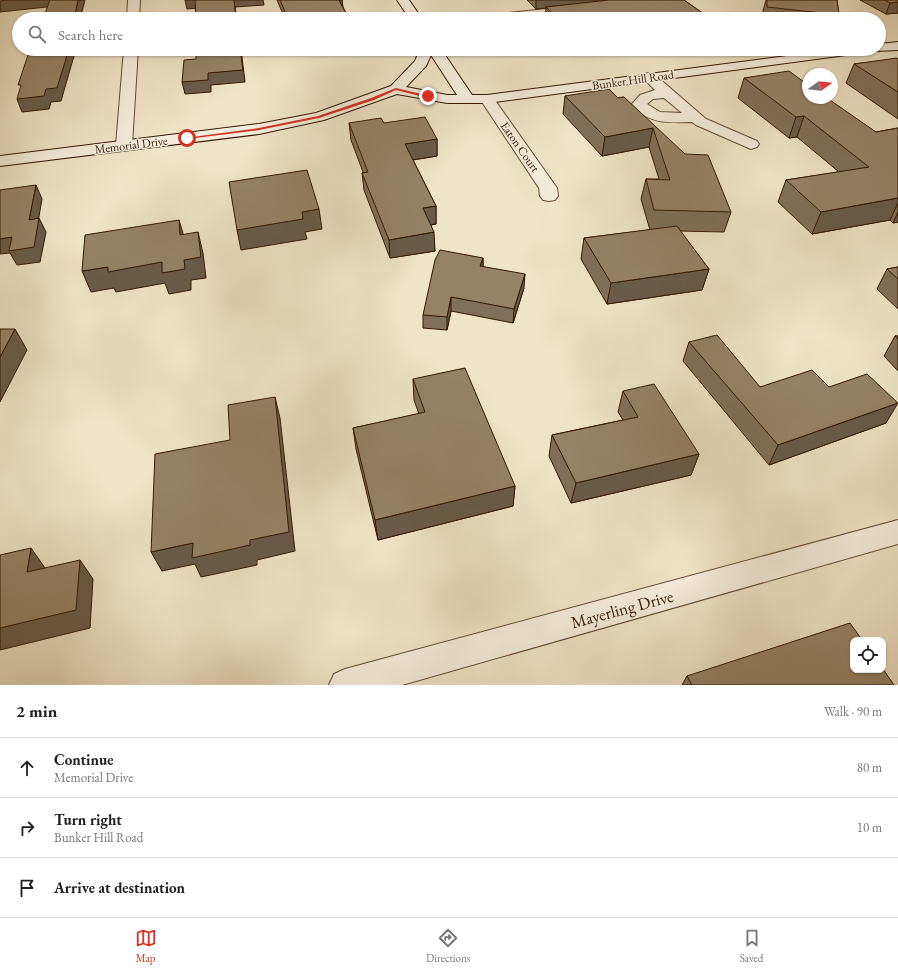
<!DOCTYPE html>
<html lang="en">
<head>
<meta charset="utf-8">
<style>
	:root { --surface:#fff; --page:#f6f6f6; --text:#202124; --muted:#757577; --line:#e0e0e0; --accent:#d93025 }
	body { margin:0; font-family:"EB Garamond",serif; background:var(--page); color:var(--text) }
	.controls { position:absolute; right:12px; bottom:12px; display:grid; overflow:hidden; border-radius:8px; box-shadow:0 1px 3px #0004 }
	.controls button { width:36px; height:36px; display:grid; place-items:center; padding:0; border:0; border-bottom:1px solid var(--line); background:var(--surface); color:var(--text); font:20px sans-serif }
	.compass { position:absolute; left:802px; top:68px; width:36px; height:36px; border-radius:50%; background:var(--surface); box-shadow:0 1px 3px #0004; rotate:75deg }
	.stop { position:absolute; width:12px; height:12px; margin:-9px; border:3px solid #d93025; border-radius:50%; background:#fff }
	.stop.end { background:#d93025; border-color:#fff; box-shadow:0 1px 4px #0008 }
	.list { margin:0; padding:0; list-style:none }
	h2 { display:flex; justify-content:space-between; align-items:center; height:52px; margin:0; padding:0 16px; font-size:17px }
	h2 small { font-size:13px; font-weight:400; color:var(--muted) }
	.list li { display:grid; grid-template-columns:26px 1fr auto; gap:12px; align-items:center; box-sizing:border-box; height:60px; padding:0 16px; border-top:1px solid var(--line) }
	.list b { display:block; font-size:15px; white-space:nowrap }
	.list p { margin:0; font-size:13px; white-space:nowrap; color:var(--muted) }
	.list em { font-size:13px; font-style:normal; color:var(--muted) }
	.icon { flex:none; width:22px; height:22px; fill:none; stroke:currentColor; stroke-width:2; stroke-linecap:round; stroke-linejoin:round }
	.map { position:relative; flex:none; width:898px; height:685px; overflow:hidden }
	.search { position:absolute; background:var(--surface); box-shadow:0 1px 3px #0004; left:12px; right:12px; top:12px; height:44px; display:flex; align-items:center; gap:10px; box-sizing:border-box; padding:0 14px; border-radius:22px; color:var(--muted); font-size:15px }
	.sheet { height:232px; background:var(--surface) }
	nav { display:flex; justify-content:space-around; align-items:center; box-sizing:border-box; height:56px; border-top:1px solid var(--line); background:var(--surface); font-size:11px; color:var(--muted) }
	nav a { display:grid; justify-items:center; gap:2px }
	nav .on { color:var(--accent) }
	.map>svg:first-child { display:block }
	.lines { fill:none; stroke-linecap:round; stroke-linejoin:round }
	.street-casing { stroke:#634a32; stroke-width:2 }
	.secondary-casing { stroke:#341700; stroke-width:2 }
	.street { fill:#f5eddb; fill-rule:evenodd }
	.secondary { fill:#f5eddb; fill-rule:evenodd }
	.wall { fill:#807059; stroke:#341700 }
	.shaded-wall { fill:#685b48; stroke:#341700 }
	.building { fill:#958267; stroke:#341700 }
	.route { fill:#d93025 }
	.labels { text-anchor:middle; stroke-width:3; stroke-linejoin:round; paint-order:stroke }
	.far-street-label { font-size:12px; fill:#341700; stroke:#f5eddb }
	.near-street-label { font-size:17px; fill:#341700; stroke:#f5eddb }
</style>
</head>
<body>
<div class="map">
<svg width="898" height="685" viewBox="0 0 898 685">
	<rect width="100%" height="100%" fill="#efe4c7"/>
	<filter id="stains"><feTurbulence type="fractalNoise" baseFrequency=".005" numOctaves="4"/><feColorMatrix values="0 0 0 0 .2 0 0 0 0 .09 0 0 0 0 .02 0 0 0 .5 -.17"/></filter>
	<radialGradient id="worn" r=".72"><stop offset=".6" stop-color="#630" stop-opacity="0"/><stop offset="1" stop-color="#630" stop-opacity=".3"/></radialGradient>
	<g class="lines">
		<g class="street-casing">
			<path id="street" d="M128,0H140L139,19H127Z
				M575,6L581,10L579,13L524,19H484L490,15Z
				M124,49H138L132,145L130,148L124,150L118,148L116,145Z
				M649,73L654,74L706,119L757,141L759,144L757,147L751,149L696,125L692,122C669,123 646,124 632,104L640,95L655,90L642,77L644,74ZM664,98L682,113L660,112L647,104L653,99Z
				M487,95L492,96L557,188L558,196L555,200L549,201L543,200L540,196L539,188L480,99L482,96Z
				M898,520V544L402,685H329L334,674L345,669Z"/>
		</g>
		<g class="secondary-casing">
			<path id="secondary" d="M397,0H409L422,19H410Z
				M898,42V50L876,51L487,103H447L397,94L324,120L259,134L0,166V156L259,124L316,113L391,86L415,61L420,49H441L472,95H487L841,49H879V44ZM431,55L457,95H447L406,87L426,66Z"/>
		</g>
		<use href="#street" class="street"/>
		<use href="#secondary" class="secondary"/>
	</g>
	<path class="wall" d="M277,0H342L343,7L349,19H285Z
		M527,0H684L711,19H546L545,18L546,8L536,9Z
		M766,0H837L839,15L838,19H762L763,11Z
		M860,0H898V13L886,14Z
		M898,59V119L846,83L854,64Z
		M744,78L876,132L898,128V222L893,223L890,220L812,234L778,202L786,180L839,172L797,137L789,138L738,98Z
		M565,96L618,98L624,97L731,212L724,232L680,231L709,269L702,290L607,304L581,259L584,238L650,230L641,199L646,179H659L649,147L602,156L563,114Z
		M349,123H384L437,139V156L413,160L436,206V224L431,225L435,251L390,258L364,190L362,173L363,172L351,140Z
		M483,258V267L524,288L513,323L451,311L447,330L423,328V315Z
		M898,267V309L877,289L887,269Z
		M895,336H898V371L884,356Z
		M689,342L760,387H829L886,423L769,465L683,361Z
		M413,379L515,486L513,506L378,540L356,449L353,428L419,414L414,400Z
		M623,391L699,454L691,475L571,503L549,456L552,435L623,420L618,412Z
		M687,676L894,685H682Z"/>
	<path class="shaded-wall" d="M6,0H54L56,6L0,12V1Z
		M78,0H85L80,19H74Z
		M185,0H196L198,8L187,9Z
		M234,0H263L264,5L235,7L237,19H236Z
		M339,0H342L343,10Z
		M536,0H620L546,7V8L536,9Z
		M898,2V13L886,14L890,3Z
		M69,49H76L61,101L51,102L49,109L22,112L17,99L46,89Z
		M240,49H241L245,82L211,85V92L185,94L182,82L208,73Z
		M326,49H355L327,52Z
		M804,116L797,137L789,138L796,117Z
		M653,128L649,147L602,156L605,137Z
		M437,139V156L405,161V144Z
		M36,185L42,199L36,234L29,220Z
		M898,198V203L890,220L812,234L821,212Z
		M436,206V224L423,226V208Z
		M319,209L322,229L305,232L307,239L241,250L237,230L302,212Z
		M898,212V222L893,223Z
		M39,218L46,232L40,262L17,265L10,253L0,254V239L12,237Z
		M179,220L185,240L180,235Z
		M198,232L203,253L206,278L191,280V290L169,294L165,283L116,292L114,288L91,292L82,271L108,267L184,260Z
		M434,232L435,251L390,258L389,240Z
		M483,258V271L480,266Z
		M709,269L702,290L607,304L611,283Z
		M525,274L524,288L513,323L514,309Z
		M451,297V311L447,330V317Z
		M15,329L27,350L0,402V357Z
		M275,397L280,418L295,551L257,560V565L201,577L195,564L162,571L151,552L193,543L250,540Z
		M898,403L886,423L769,465L778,445Z
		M699,454L691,475L571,503L576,483Z
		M515,486L513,506L378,540L375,520Z
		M31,548L45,568L42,592L27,572Z
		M80,560L93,579L90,628L0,650V628Z"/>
	<path class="building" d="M50,0H78L74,19H43Z
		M195,0H234L236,19H196Z
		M280,0H339L349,19H288Z
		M609,0H684L711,19H558L546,7Z
		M767,0H837L839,15L767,7Z
		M885,0H898V2L890,3Z
		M30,49H69L57,88L46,89L44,96L17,99L21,85H18Z
		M196,49H240L243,70L208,73V80L182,82L184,60L196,59Z
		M897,58L898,59V92L854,64Z
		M789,71L808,85V98H827L876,132L898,128V198L821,212L786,180L869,167L804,116L796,117L744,78Z
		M609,89L618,98L624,97L685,154L708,155L731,212L654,210L646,179L670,180L653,128L605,137L565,96Z
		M425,117L437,139L405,144L436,206L423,208L434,232L389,240L362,173L368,172L349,123L381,118L384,123Z
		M307,170L319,209L302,212L303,219L237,230L229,182Z
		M36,185L29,220L39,218L34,247L9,251L12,237L0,239V190Z
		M179,220L180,235L198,232L201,257L184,260L185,269L162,273V262L108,272V267L82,271L85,235Z
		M677,226L709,269L611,283L584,238Z
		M440,250L483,258L480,266L525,274L514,309L451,297L447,317L423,315L435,260Z
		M898,267V279L887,269Z
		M0,329H15L0,357Z
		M717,335L760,387L812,370L829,387L867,374L898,403L778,445L689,342Z
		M895,336H898V339Z
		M465,368L515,486L375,520L353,428L425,412L413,379Z
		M654,384L699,454L576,483L552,435L638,417L623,391Z
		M275,397L289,532L250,540V545L192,558L193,543L151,552L155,454L230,440L228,405Z
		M31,548L27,572L80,560L76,610L0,628V555Z
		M850,623L862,640H853V670H883V669L894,685H692L687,676Z"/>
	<path class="route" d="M396,88L430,96L428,98L396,90L374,100L319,118L259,130L187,139L185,138L259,128L318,116L371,98Z"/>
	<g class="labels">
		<g class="far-street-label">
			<text transform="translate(633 80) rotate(-8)" y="4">Bunker Hill Road</text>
			<text transform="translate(131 145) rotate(-7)" y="4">Memorial Drive</text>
			<text transform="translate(520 147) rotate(55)" y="4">Eaton Court</text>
		</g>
		<g class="near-street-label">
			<text transform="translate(622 609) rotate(-15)" y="6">Mayerling Drive</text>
		</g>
	</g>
	<rect width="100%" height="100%" filter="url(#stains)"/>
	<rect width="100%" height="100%" fill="url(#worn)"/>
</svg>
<div class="controls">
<button><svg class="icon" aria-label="locate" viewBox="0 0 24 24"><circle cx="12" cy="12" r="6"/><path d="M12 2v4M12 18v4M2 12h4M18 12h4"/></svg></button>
</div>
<svg class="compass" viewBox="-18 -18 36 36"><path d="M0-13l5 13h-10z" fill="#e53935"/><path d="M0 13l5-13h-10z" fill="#757577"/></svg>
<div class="stop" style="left:187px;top:138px"></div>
<div class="stop end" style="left:428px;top:96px"></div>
<div class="search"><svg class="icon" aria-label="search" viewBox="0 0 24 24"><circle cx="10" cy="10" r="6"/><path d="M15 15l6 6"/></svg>Search here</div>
</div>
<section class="sheet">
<h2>2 min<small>Walk · 90 m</small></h2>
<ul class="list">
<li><svg class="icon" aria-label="ahead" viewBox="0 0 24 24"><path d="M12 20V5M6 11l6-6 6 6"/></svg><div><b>Continue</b><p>Memorial Drive</p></div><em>80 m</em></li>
<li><svg class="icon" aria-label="right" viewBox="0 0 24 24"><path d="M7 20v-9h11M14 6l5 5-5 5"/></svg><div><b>Turn right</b><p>Bunker Hill Road</p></div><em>10 m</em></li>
<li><svg class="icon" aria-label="arrive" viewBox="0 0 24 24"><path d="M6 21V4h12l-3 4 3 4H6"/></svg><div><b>Arrive at destination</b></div></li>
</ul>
</section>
<nav>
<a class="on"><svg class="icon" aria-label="map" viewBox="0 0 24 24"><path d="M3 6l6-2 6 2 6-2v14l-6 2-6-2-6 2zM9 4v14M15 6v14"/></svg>Map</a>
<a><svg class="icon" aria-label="directions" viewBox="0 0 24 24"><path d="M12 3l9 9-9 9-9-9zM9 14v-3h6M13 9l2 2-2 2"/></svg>Directions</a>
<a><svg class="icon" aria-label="saved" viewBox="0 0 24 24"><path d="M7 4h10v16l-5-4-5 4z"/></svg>Saved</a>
</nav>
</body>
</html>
